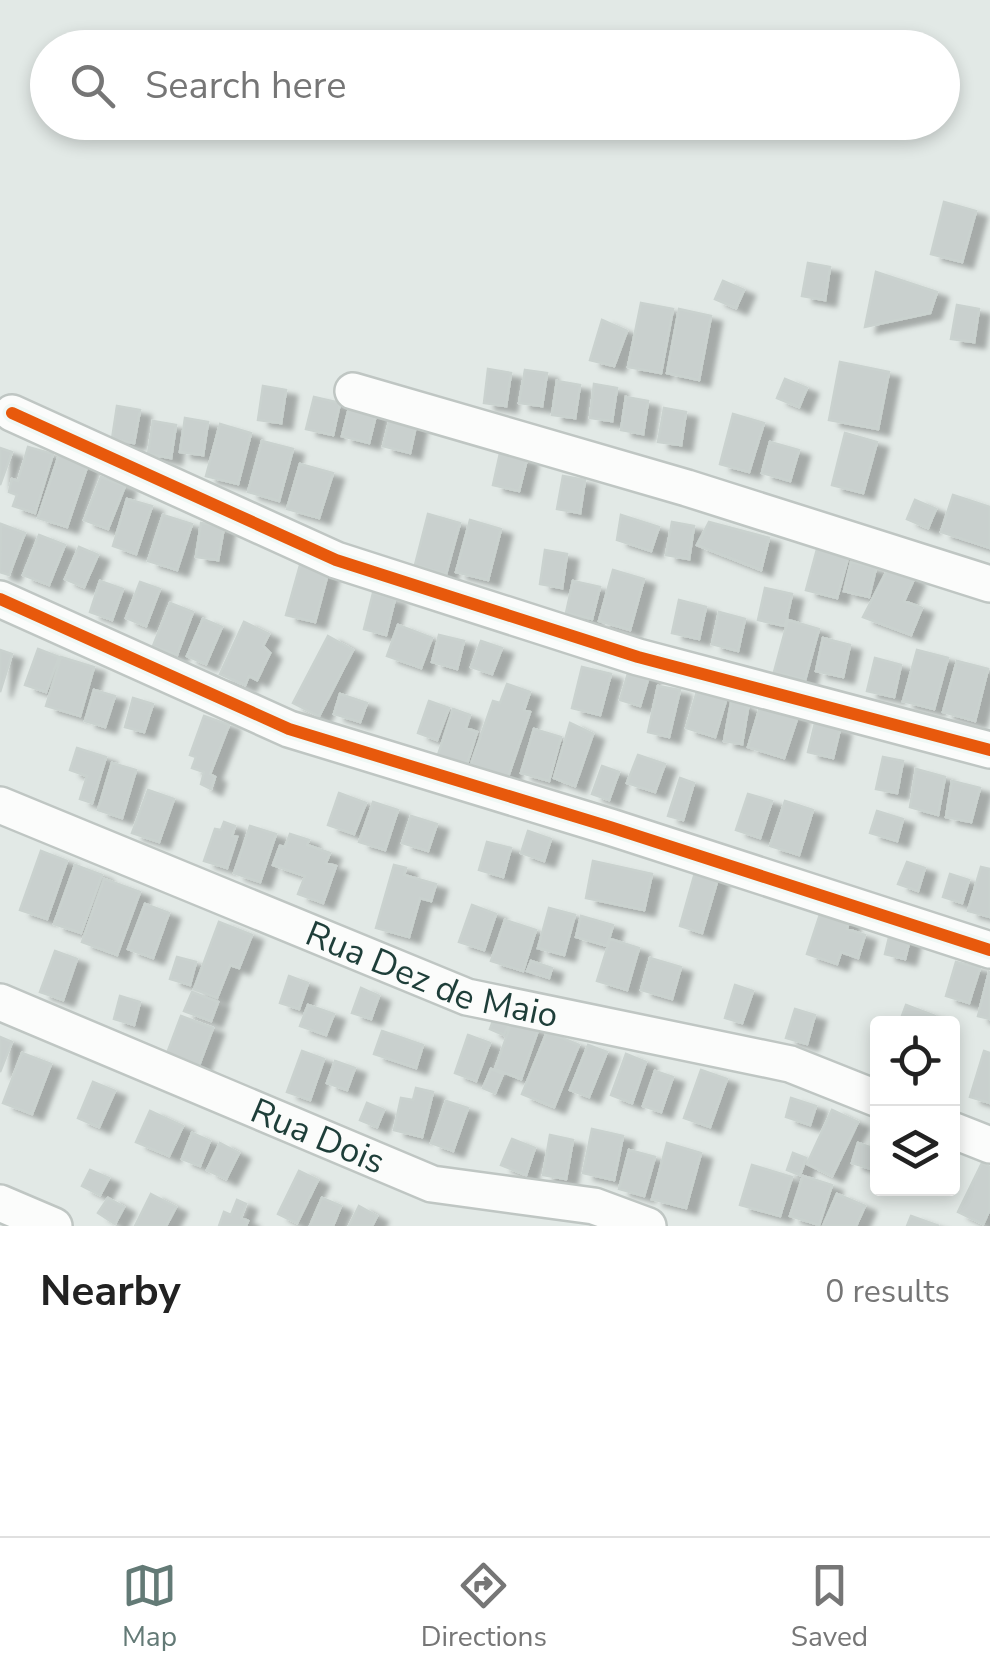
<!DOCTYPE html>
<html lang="en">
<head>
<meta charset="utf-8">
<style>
	:root { --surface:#fff; --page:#f6f6f6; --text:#222; --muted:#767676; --line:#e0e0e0; --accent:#637a76 }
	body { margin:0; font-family:"Nunito Sans",sans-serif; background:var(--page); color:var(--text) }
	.controls { position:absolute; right:30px; bottom:30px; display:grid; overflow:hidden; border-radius:10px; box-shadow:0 5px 15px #0003 }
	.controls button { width:90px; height:90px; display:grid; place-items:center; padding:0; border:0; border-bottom:2px solid var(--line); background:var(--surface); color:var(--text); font:50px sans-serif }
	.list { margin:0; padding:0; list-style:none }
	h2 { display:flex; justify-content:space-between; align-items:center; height:130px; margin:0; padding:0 40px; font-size:42px }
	h2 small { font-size:32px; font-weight:400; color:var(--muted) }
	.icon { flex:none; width:55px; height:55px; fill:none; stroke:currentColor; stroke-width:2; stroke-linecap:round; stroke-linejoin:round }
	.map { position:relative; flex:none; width:990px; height:1226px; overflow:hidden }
	.search { position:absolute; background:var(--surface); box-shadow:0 5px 15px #0003; left:30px; right:30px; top:30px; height:110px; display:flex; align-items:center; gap:25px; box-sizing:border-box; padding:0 35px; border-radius:55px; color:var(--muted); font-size:38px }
	.sheet { height:310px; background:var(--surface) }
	nav { display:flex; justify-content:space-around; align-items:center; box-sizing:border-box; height:140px; border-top:2px solid var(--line); background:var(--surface); font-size:28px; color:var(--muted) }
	nav a { display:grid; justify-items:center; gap:5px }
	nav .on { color:var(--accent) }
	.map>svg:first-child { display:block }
	.building { fill:#c9d0ce; stroke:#cad2cf; stroke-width:2.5; filter:url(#shadow) }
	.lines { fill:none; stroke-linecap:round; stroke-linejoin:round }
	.minor-casing { stroke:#bfc6c3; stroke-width:40 }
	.minor { stroke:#fbfcfb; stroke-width:35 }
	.cycleway-casing { stroke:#eff8f5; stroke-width:19 }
	.cycleway { stroke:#e8590c; stroke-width:12 }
	.labels { text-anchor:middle; stroke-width:8; stroke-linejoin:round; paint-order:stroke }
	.street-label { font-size:35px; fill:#1e3e39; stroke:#eff8f5 }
</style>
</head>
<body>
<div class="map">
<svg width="990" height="1226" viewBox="0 0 990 1226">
	<defs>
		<filter id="shadow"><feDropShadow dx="11" dy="6" stdDeviation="2.5" flood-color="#0004"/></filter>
	</defs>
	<rect width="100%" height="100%" fill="#e2e9e6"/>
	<path class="building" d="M944,202L976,211L962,262L931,254Z
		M808,263L830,267L825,300L802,296Z
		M876,272L937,292L930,313L865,327Z
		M723,281L744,290L736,308L715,299Z
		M641,303L673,309L661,373L628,367Z
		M957,305L979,309L974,342L951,339Z
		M679,309L711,316L699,380L667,373Z
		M602,320L627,331L614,366L590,360Z
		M840,362L889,372L878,429L829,420Z
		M488,369L511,373L506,406L484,403Z
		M525,370L547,373L542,406L519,403Z
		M785,379L807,388L799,407L777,398Z
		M557,381L580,385L575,418L552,415Z
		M594,384L617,388L612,421L590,418Z
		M263,386L286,390L281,423L258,420Z
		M314,397L340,403L333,435L306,429Z
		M626,397L648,401L643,434L621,430Z
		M350,404L377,411L369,443L342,436Z
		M117,406L140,410L134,443L112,439Z
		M664,408L686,412L681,445L658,442Z
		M391,414L417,421L410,453L383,446Z
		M733,414L764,423L749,472L720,464Z
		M185,418L208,422L203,455L180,452Z
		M153,421L176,425L171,458L148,454Z
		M220,424L251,433L238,484L206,476Z
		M845,433L877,442L863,493L832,485Z
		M262,441L293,449L279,501L248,492Z
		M770,442L799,450L790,481L762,473Z
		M28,447L53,454L35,513L13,506L17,495L9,492L12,479L18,481Z
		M0,448L12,452L0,485Z
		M500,453L527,459L519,491L493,485Z
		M59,455L88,464L67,527L38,518Z
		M300,464L333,473L319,518L287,509Z
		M563,476L585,480L580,513L557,509Z
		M101,477L125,486L108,529L84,520Z
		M953,495L990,507V548L941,532Z
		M127,499L152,506L136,554L113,546Z
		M915,500L936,509L928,528L907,519Z
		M428,514L460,523L446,574L415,565Z
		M163,515L192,524L177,570L148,561Z
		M621,515L659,527L651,551L617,540Z
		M470,520L501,529L488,580L456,572Z
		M672,522L694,526L689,559L666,555Z
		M709,522L769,538L761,570L697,545Z
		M201,523L224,527L218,560L196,557Z
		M1,524L25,533L9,575L0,572Z
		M39,535L65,545L49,585L23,575Z
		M820,538L851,547L837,598L806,590Z
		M79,547L98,555L84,587L65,579Z
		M545,550L567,554L562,588L540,584Z
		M851,562L876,568L869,597L844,591Z
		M300,565L328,573L315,622L286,615Z
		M889,567L914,579L904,601L922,608L911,635L863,617Z
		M613,570L644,579L630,630L599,621Z
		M100,581L123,589L112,620L90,612Z
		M573,581L600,587L592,619L566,613Z
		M140,582L160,589L146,626L126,618Z
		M765,588L792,594L785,626L758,620Z
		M373,593L395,599L386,635L364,629Z
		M679,600L706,607L699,639L672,633Z
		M170,603L193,612L177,655L153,646Z
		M719,612L745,619L738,651L712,644Z
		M203,619L222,627L206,664L187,656Z
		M788,620L819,629L805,680L774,672Z
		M244,622L269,634L263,646L270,653L257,680L249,676L245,685L220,674Z
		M398,625L432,638L421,668L387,656Z
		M439,635L464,641L457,669L432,662Z
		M328,636L353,650L319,716L293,703Z
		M823,638L850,645L843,677L816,671Z
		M481,641L502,648L492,674L471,667Z
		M38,649L59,657L46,692L25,685Z
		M0,650L12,654L0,692Z
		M917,650L948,658L934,709L903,701Z
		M61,657L94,667L80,716L46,706Z
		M875,658L901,665L894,697L867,691Z
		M957,661L988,669L975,721L943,712Z
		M582,667L611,674L600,715L572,708Z
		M629,670L649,676L640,706L620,700Z
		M507,684L530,692L524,710L530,712L508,777L471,764L493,701L500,703Z
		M658,686L680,690L669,737L648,732Z
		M698,688L727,697L715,737L686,728Z
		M94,690L115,696L105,727L85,721Z
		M340,694L367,703L360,722L334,714Z
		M133,698L153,704L144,732L125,727Z
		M732,698L748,708L742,744L724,741Z
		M429,701L449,708L437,740L418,733Z
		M761,704L798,716L784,758L748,747Z
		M453,709L470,715L466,728L477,732L466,767L437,758Z
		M204,716L229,725L210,774L215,777L211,789L201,784L204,772L192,768L196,757L190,755Z
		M570,723L593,734L575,786L554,778Z
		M815,723L840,729L833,758L808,752Z
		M534,729L561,737L549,781L521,773Z
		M77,748L106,757L92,803L80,799L87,776L70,770Z
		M638,755L665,764L655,792L627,783Z
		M883,757L903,761L897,793L876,789Z
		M112,763L136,770L122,818L98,810Z
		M602,766L619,772L609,800L592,794Z
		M916,769L945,777L938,815L910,807Z
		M680,778L694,783L683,820L668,816Z
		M952,781L980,788L971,822L946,817Z
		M148,790L174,799L159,842L132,833Z
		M339,793L366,803L354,834L328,825Z
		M748,794L772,801L760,838L736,830Z
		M785,801L813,810L799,855L770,846Z
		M373,802L398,810L385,850L359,842Z
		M877,811L903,819L897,841L870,833Z
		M411,816L437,824L428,851L402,843Z
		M224,822L235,826L232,836L237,837L227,868L204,861L215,829L221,830Z
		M250,826L276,834L260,882L234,873Z
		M528,831L551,839L544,861L521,853Z
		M290,834L309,840L307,845L330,853L326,863L336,866L323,903L298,894L305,876L273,865L280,846L285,847Z
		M487,842L511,848L503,877L479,870Z
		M41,851L67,861L47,919L20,910Z
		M593,861L652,874L644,910L586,898Z
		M907,862L925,868L918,891L898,884Z
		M75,865L102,875L81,933L54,924Z
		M394,865L406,868L404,875L436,884L431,901L420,898L409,937L376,928Z
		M981,867L990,869V917L968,911Z
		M696,869L719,875L702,933L680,926Z
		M950,874L969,880L962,903L943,897Z
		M104,879L140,892L117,955L82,942Z
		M145,904L169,913L153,958L128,949Z
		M472,905L496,914L484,950L459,942Z
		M549,908L575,915L564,955L538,948Z
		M822,908L850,917L847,929L865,935L858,958L841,952L837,964L807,954Z
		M581,916L613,925L607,946L576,937Z
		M505,920L536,930L523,971L491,961Z
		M219,922L252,935L239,968L230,965L217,998L194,989Z
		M890,933L910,939L905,959L885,954Z
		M610,939L639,948L627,990L597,981Z
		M55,951L77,959L63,1000L40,992Z
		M177,957L196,962L190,985L170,979Z
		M650,958L681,967L672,999L641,990Z
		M531,961L552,968L549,978L527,971Z
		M956,962L980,968L969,1003L946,996Z
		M989,972L990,973V1019L978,1016Z
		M289,976L308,983L299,1009L280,1003Z
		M735,985L753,991L742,1023L725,1018Z
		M361,988L379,996L371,1019L352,1013Z
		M192,992L218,1002L211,1021L184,1011Z
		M120,996L140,1002L134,1025L114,1019Z
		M308,1005L334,1014L326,1035L300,1026Z
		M906,1005L935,1016L931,1024H899Z
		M795,1009L815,1015L807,1044L786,1038Z
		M497,1010L512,1017L504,1035L490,1029Z
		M181,1016L213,1028L198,1068L166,1056Z
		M512,1021L538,1030L521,1079L495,1069Z
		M382,1031L423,1045L416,1068L374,1054Z
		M547,1032L579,1045L554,1107L522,1094Z
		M468,1035L490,1043L476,1081L455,1073Z
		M0,1037L12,1042L0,1072Z
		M588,1045L607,1052L589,1097L570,1090Z
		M302,1051L324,1059L310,1100L287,1092Z
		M984,1051L990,1053V1103L970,1097Z
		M22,1053L51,1064L32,1114L3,1103Z
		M626,1054L646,1062L632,1103L611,1095Z
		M335,1061L355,1068L347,1090L327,1083Z
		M491,1069L503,1074L495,1093L483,1088Z
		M701,1070L727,1079L710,1127L684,1118Z
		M655,1071L673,1077L661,1112L643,1106Z
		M93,1082L115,1091L99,1127L78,1118Z
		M416,1088L433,1092L422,1137L394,1130L401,1098L413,1100Z
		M791,1098L816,1106L810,1125L786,1117Z
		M446,1101L468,1108L453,1151L431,1143Z
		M367,1103L384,1110L377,1127L360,1120Z
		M832,1110L858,1122L832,1176L807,1164Z
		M150,1111L183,1126L169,1156L136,1142Z
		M592,1129L623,1136L614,1180L583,1173Z
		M192,1133L210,1141L200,1166L182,1159Z
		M550,1135L573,1140L566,1179L543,1175Z
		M512,1139L535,1148L526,1175L501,1165Z
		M220,1143L239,1153L226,1179L207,1170Z
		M667,1143L701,1153L686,1208L652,1199Z
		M858,1143L878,1150V1171L852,1163Z
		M629,1150L655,1157L644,1196L619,1189Z
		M793,1153L806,1158L800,1175L787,1170Z
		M982,1163L990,1167V1209L983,1224L958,1212Z
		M752,1165L792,1177L780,1216L740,1205Z
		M90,1170L109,1178L100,1195L82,1186Z
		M299,1171L318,1180L297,1223L278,1214Z
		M803,1176L832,1185L819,1225L790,1216Z
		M151,1194L176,1207L166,1226H135Z
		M837,1194L865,1206L856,1226H823Z
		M108,1198L124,1207L115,1224L98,1213Z
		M322,1198L341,1206L333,1226H310Z
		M237,1200L246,1204L241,1218L248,1221L246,1226H219L224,1212L231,1215Z
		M359,1206L377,1216L372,1226H349Z
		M911,1216L939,1226H907Z"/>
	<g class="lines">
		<g class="minor-casing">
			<g id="minor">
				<path d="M353,391L687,488L990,584"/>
				<path d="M12,413L336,560L638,657L990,750"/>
				<path d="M0,599L289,729L610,827L990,950"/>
				<path id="s1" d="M0,805L467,997L790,1064L878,1099"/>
				<path id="s2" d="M0,1002L432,1184L594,1206L648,1226"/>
				<path d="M952,1130L990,1145"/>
				<path d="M0,1203L54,1226"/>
			</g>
		</g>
		<use href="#minor" class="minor"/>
		<g class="cycleway-casing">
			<path id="cycleway" d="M12,413L336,560L638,657L990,750
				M0,599L289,729L610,827L990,950"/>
		</g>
		<use href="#cycleway" class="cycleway"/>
	</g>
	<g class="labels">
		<g class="street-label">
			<text dy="12" stroke="none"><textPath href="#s1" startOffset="465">Rua Dez de Maio</textPath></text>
			<text dy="12" stroke="none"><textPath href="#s2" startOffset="345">Rua Dois</textPath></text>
		</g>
	</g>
</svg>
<div class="controls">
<button><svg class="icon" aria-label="locate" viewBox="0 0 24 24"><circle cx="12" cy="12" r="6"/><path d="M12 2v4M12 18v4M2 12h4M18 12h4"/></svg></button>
<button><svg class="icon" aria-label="layers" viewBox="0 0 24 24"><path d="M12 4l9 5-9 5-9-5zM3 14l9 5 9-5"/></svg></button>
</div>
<div class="search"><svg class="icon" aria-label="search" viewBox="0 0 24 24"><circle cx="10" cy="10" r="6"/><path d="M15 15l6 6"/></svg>Search here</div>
</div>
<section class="sheet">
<h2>Nearby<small>0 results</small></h2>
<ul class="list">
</ul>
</section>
<nav>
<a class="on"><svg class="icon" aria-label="map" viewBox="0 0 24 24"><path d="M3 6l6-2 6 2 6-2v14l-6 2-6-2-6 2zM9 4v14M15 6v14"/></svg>Map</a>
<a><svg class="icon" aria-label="directions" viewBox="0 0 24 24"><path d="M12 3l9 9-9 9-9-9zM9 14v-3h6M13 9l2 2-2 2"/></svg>Directions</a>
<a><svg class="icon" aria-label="saved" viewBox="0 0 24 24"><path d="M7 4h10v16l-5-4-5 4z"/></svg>Saved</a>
</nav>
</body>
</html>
